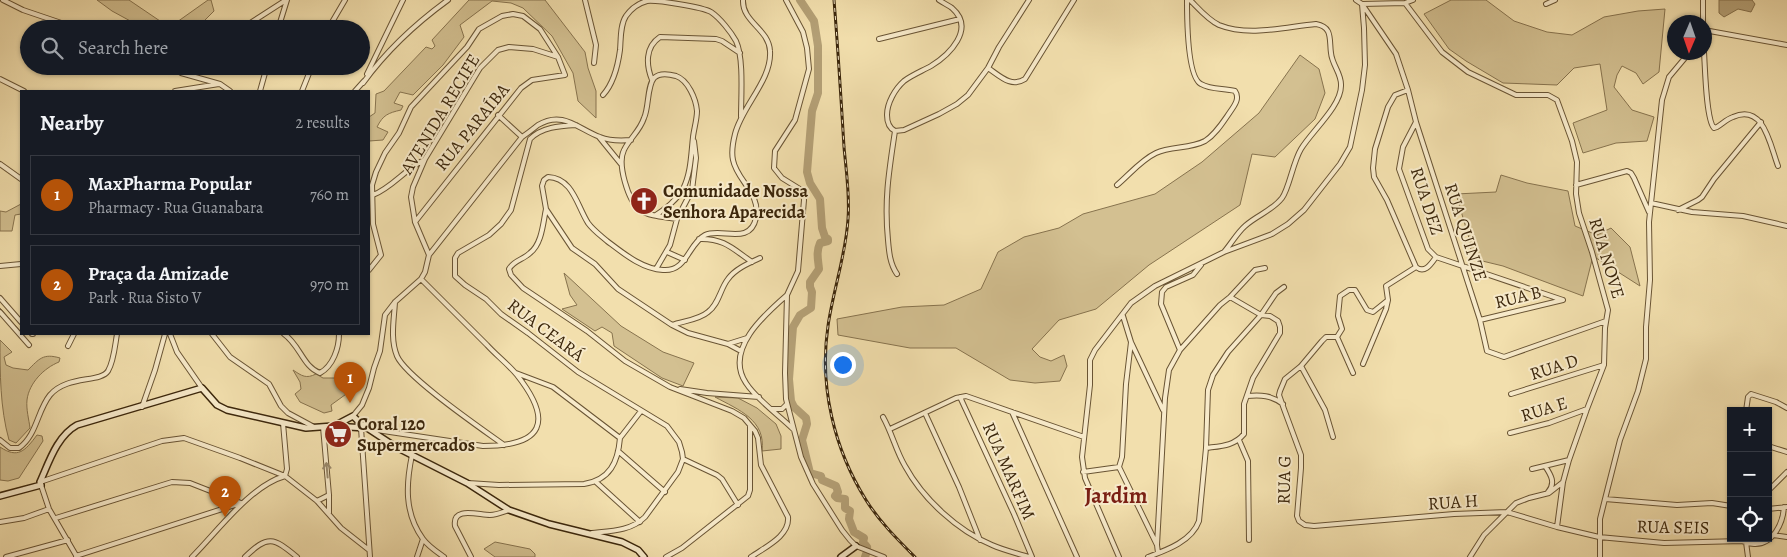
<!DOCTYPE html>
<html lang="en">
<head>
<meta charset="utf-8">
<style>
	:root { --surface:#171b24; --page:#20242c; --text:#f1f3f6; --muted:#9ea1a6; --line:#363941; --accent:#b45309 }
	body { margin:0; font-family:Alegreya,serif; background:var(--page); color:var(--text) }
	.controls { position:absolute; right:15px; bottom:15px; display:grid; overflow:hidden; border-radius:0px; box-shadow:0 1px 4px #0004 }
	.controls button { width:45px; height:45px; display:grid; place-items:center; padding:0; border:0; border-bottom:1px solid var(--line); background:var(--surface); color:var(--text); font:25px sans-serif }
	.compass { position:absolute; left:1667px; top:15px; width:45px; height:45px; border-radius:50%; background:var(--surface); box-shadow:0 1px 4px #0004; rotate:182deg }
	.you { position:absolute; left:842px; top:364px; width:18px; height:18px; margin:-12px; border:4px solid #fff; border-radius:50%; background:#1a73e8; box-shadow:0 0 0 8px #1a73e833 }
	.badge { display:grid; place-items:center; width:32px; height:32px; border-radius:50%; background:var(--accent); color:#fff; font-size:16px; font-weight:700 }
	.pin { position:absolute; translate:-50% -41px; filter:drop-shadow(0 1px 2px #0008) }
	.pin::after { content:''; position:absolute; top:26px; width:18px; height:15px; background:inherit; clip-path:polygon(0 0,100% 0,50% 100%) }
	.list { margin:0; padding:0; list-style:none }
	h2 { display:flex; justify-content:space-between; align-items:center; height:65px; margin:0; padding:0 20px; font-size:21px }
	h2 small { font-size:16px; font-weight:400; color:var(--muted) }
	.list li { display:grid; grid-template-columns:32px 1fr auto; gap:15px; align-items:center; box-sizing:border-box; height:80px; margin:0 10px 10px; padding:0 10px; border:1px solid var(--line); border-radius:0px }
	.list b { display:block; font-size:19px; white-space:nowrap }
	.list p { margin:0; font-size:16px; white-space:nowrap; color:var(--muted) }
	.list em { font-size:16px; font-style:normal; color:var(--muted) }
	.icon { flex:none; width:28px; height:28px; fill:none; stroke:currentColor; stroke-width:2; stroke-linecap:round; stroke-linejoin:round }
	.map { position:relative; flex:none; width:1787px; height:557px; overflow:hidden }
	.search { position:absolute; background:var(--surface); box-shadow:0 1px 4px #0004; left:20px; top:20px; width:350px; height:55px; display:flex; align-items:center; gap:12px; box-sizing:border-box; padding:0 18px; border-radius:28px; color:var(--muted); font-size:19px }
	.panel { position:absolute; background:var(--surface); box-shadow:0 1px 4px #0004; left:20px; top:90px; width:350px; height:245px; border-radius:0px }
	.map>svg:first-child { display:block }
	.green { fill:#d3c091; stroke:#87734e }
	.water { fill:#b4a076; stroke:#846f4b }
	.lines { fill:none; stroke-linecap:round; stroke-linejoin:round }
	.stream { stroke:#846f4b; stroke-width:1 }
	.river { stroke:#b4a076; stroke-width:8 }
	.street-casing { stroke:#695434; stroke-width:6 }
	.secondary-casing { stroke:#3b260b; stroke-width:8 }
	.street { stroke:#f7eaca; stroke-width:4 }
	.secondary { stroke:#f7eaca; stroke-width:5 }
	.rail-casing { stroke:#3b260b; stroke-width:3 }
	.rail { stroke:#f7eaca; stroke-width:1; stroke-dasharray:4; stroke-linecap:butt }
	.oneway { stroke:#99886a }
	.labels { text-anchor:middle; stroke-width:4; stroke-linejoin:round; paint-order:stroke }
	.street-label { font-size:18px; fill:#3b260b; stroke:#f7eaca }
	.poi-label { font-size:18px; font-weight:bold; fill:#3b260b; stroke:#f7eaca; text-anchor:start }
	.district-label { font-size:22px; font-weight:bold; fill:#7a1f14; stroke:#f7eaca }
</style>
</head>
<body>
<div class="map">
<svg width="1787" height="557" viewBox="0 0 1787 557">
	<rect width="100%" height="100%" fill="#f2dfad"/>
	<filter id="stains"><feTurbulence type="fractalNoise" baseFrequency=".004" numOctaves="4"/><feColorMatrix values="0 0 0 0 .2 0 0 0 0 .09 0 0 0 0 .02 0 0 0 .5 -.17"/></filter>
	<radialGradient id="worn" r=".72"><stop offset=".6" stop-color="#630" stop-opacity="0"/><stop offset="1" stop-color="#630" stop-opacity=".3"/></radialGradient>
	<path class="green" d="M97,0H129L160,21L177,22L208,0H211L214,11L196,29H145L112,11Z
		M469,0H545L585,52L588,68L596,91V118L578,101L573,73L552,36L523,8L511,3L492,1L460,25L464,37L443,65L413,95L400,92L394,103L403,106L401,110C388,113 383,115 377,127L388,132L383,140L369,141V117L375,113L376,94L384,91L426,47L432,49L435,46L432,40Z
		M1451,0H1486L1514,21L1547,32L1572,35L1604,17L1638,11L1665,9L1659,72L1643,84L1636,73L1622,66L1617,75L1614,87L1632,110L1654,117L1647,141L1616,143L1583,153L1573,123L1607,110L1600,64L1574,68L1557,85L1503,83L1466,61L1449,49L1424,14Z
		M1300,55L1319,69L1325,93L1315,119L1275,157L1252,154L1240,205L1149,265L1096,309L1059,320L1032,349L1040,357L1051,361L1064,355L1067,366L1060,381L1035,383L1010,380L956,348H910L838,335L837,319L902,307L944,305L981,289L998,252L1024,237L1059,228L1083,214L1155,194L1202,162L1259,113Z
		M1501,175L1527,183L1568,191L1575,226L1597,235L1611,228L1630,247L1640,286L1593,256L1583,296L1503,266L1470,258L1471,245L1456,194L1496,192Z
		M21,204V214L15,215L12,231H0V211L6,212Z
		M564,273L621,326L663,352L694,363L683,386L662,378L614,346L612,333L602,327L595,331L562,309L577,305L570,295Z
		M0,340L12,352L4,357L6,365L13,368L28,370C39,359 43,353 60,358L59,362C44,368 29,383 27,400C26,409 29,420 30,428L16,443L9,440C0,408 0,373 0,340Z
		M293,370C302,376 306,379 316,374L323,378H348L349,392L331,405L332,411L324,413L300,402L295,394L301,389L300,382Z
		M715,397L738,398L757,408L776,424L781,436V449L762,451C766,420 739,410 715,397Z
		M37,435L42,436L43,441L19,478L8,481L0,480V447C18,459 25,451 37,435Z
		M495,542L530,549L535,554V557H495L484,549Z"/>
	<path class="water" d="M1719,0H1752L1755,4L1751,12L1738,9L1724,17L1719,13Z"/>
	<g class="lines">
		<path class="stream" d="M0,308L21,332"/>
		<path class="river" d="M800,0L814,21L818,46V93L812,111L807,172L810,183L820,199L822,228L825,237L828,239V241L820,243C816,252 818,259 819,269L810,282V287L812,292L811,308L800,315L793,327L789,379L791,401L794,407L806,418L807,424L802,440L810,473L821,476L822,480L836,486L838,492L835,496L837,498L845,499V508L850,511L849,519L854,532L864,538L863,542L867,547
			M865,557L866,554"/>
		<g class="street-casing">
			<path id="street" d="M3,0L23,10L79,29
				M585,0L596,45L594,63
				M786,0L803,32L807,48L809,69L795,120L775,151L774,168L782,178L803,191L804,200L798,271L787,295L785,373L786,399L801,457L813,484L842,530L850,540L856,546L884,557
				M1190,0C1198,8 1208,20 1219,25C1249,37 1285,27 1316,24C1333,27 1329,39 1331,53C1332,65 1342,74 1341,86C1341,106 1312,131 1301,149C1293,162 1289,189 1282,198C1272,211 1257,215 1245,226C1237,233 1231,244 1224,252
				M1356,0L1362,4L1396,54L1408,90L1416,122L1403,147L1399,169L1428,249L1436,257L1563,300
				M1703,0V22
				M1405,3L1442,52L1468,72L1516,95H1548L1557,100L1572,141L1577,162L1576,194L1579,213L1592,252L1608,310L1605,328L1604,365L1587,409L1569,460L1563,482L1557,527
				M1362,4L1405,3L1413,0
				M1546,4L1555,0
				M241,29L286,0
				M278,29L287,0
				M328,29L345,0
				M1704,30L1787,45
				M879,39L960,19
				M1704,52C1705,66 1706,120 1714,128L1717,127C1722,124 1727,119 1733,117C1764,103 1770,145 1778,166
				M169,66L181,73L220,84L230,91
				M988,68C1000,76 1011,88 1025,79L1074,0
				M367,74L403,0
				M0,79L24,91
				M652,80C646,65 645,47 660,37L716,39L722,41L740,53
				M363,83C387,50 415,24 448,0
				M1408,90L1395,95L1388,107L1375,149L1373,168L1374,177L1387,200L1416,267C1425,274 1431,264 1436,257
				M175,91L219,84
				M260,91L267,66
				M302,91L312,66
				M355,91L364,81
				M603,95C613,84 618,65 620,50C621,39 620,25 626,16C631,9 639,3 647,1C658,0 702,7 711,12C720,18 731,32 736,41C744,58 741,97 741,117
				M498,115L522,137
				M1416,122L1480,320L1487,351L1504,357L1606,321
				M576,125C559,126 542,127 530,139L511,210L501,224L489,235L458,253L455,258V276L465,285L486,299L501,314L528,333L578,372L667,426L679,442L682,452L683,459L678,472L645,517C631,531 611,531 592,533
				M895,131L904,130L939,114L957,104L968,95L988,68L999,47L1029,0
				M895,131C889,128 887,122 887,115C887,103 895,89 904,81C912,75 922,71 931,66C949,55 976,29 952,8C948,5 943,3 939,0
				M895,131C889,171 884,200 888,240C889,252 890,264 897,274
				M599,137L621,164
				M0,164L21,179
				M1117,185C1129,175 1141,160 1156,153C1171,146 1190,149 1205,141C1216,134 1223,122 1230,112C1235,105 1240,98 1235,91C1224,88 1211,90 1201,84C1187,77 1187,16 1187,0
				M1576,185L1627,171L1631,173L1634,178L1649,212
				M373,195C393,187 405,169 424,160
				M1651,203L1692,212L1743,216L1787,226
				M546,209C543,223 542,244 530,253C523,260 514,260 509,269L511,275L523,288L587,331L625,361L670,387L732,411L744,418L755,431L758,438L761,465L788,517C790,536 765,547 751,557
				M1678,210L1698,200L1702,197L1714,179L1761,122
				M656,215C666,208 676,201 683,189C691,173 691,155 693,137C694,129 697,119 697,111C696,99 688,80 676,76C669,74 659,73 654,78C647,86 649,108 644,118C640,131 629,139 624,150C617,164 628,201 640,210C650,217 666,217 677,219
				M699,239C724,238 733,249 752,262
				M667,252L685,260
				M429,255L415,222L411,197L413,187L425,159L480,68L498,50L509,47L533,49L558,57
				M0,266L21,264
				M656,269L670,245L677,219L692,190L696,158L694,141
				M369,270L381,255L373,224L372,185L376,172L385,153L399,133L411,107L467,47L479,29L502,16L513,14L523,16L540,29L558,57L565,75L532,80L521,88L415,222
				M787,295C764,315 724,350 746,383C756,399 780,416 793,429
				M0,298L21,322
				M395,302C394,320 390,339 397,356C406,377 482,429 504,445
				M0,312L29,345
				M1123,316L1131,342L1163,410
				M1480,320L1563,300
				M672,325C683,321 699,320 708,312C719,304 720,289 728,279C735,269 749,263 760,258
				M32,334H33
				M170,334L177,352L202,388
				M212,334L230,357L269,384L281,406L288,413L314,427
				M284,334C300,345 303,367 320,373C333,366 339,348 339,334
				M1337,337H1326L1322,341L1301,366L1285,379L1280,391L1279,395L1284,409L1301,455V468L1297,516L1299,521L1305,525L1314,526L1454,514L1507,512L1557,527L1599,537L1664,543L1742,541C1746,542 1749,544 1754,544C1773,545 1783,523 1784,507
				M1337,337L1342,329L1338,316L1340,296L1349,290H1355L1367,310L1373,312L1388,300L1386,286L1416,267
				M1337,337L1353,373
				M1131,342L1126,384L1122,457L1119,467L1157,545L1158,553
				M728,344L747,338
				M68,346L74,334
				M1180,350L1161,304L1162,292L1166,287L1193,275L1201,265
				M741,351L728,344L688,333L672,325L618,289L595,264L572,248L546,209L542,186L544,180L548,177C573,178 577,206 588,223C593,230 600,235 607,241C623,253 642,269 663,270C687,272 688,244 705,235C721,227 750,246 756,218C761,193 737,181 733,160C731,151 733,142 735,134C742,106 772,80 770,51C769,29 742,22 743,0
				M1363,364L1386,309L1388,300
				M1301,366L1325,410L1333,437
				M680,389L707,393L759,397
				M1511,394L1604,365
				M1247,396C1261,395 1271,395 1283,404
				M960,397L1014,514L1032,557
				M142,407L155,370L165,334
				M772,409H782L787,404
				M1746,411L1748,397L1751,394L1776,402L1787,408
				M1012,412L1077,557
				M925,413L959,487L980,540
				M353,416L362,405L369,388L374,368L380,351L385,315L395,302L421,279L425,272L429,255L522,137C528,133 533,129 538,125C563,110 578,129 600,137C610,141 620,141 631,140
				M883,417C892,433 896,451 905,466C923,499 958,531 992,545C1003,550 1016,553 1029,557
				M283,423L287,469L285,476
				M323,427L329,495V513
				M361,428L370,557
				M370,429L483,446C543,446 554,422 517,375C508,364 496,355 487,345C465,323 443,301 421,279
				M890,429L956,398L966,396L1084,437
				M1510,433L1549,423L1587,409
				M620,438L641,411
				M0,440L10,448H19C37,435 37,411 50,395C67,375 100,383 108,371C114,361 115,345 117,334
				M1239,440L1248,461L1249,540
				M1768,446L1787,452
				M1206,448C1221,446 1234,446 1244,434V404L1253,378L1280,333V327L1278,321L1270,316L1261,315L1230,297
				M618,451L665,492
				M412,455C406,484 404,513 423,539C428,546 437,552 444,557
				M683,459L717,475L722,479L738,505
				M1545,466C1551,475 1556,483 1548,492
				M1532,469L1569,460
				M1083,472L1119,467
				M40,482L162,441L184,438L240,458L285,476L317,501L341,528L369,550
				M596,482L640,522
				M468,483L499,485L584,484C610,480 618,462 620,438L553,387L516,373
				M41,485L49,509L77,557
				M1768,491L1787,472
				M1605,499L1677,505L1712,503L1731,506
				M317,501L329,495
				M1768,509L1787,507
				M56,518L172,482L190,483L241,503
				M0,522L24,518L49,509
				M1773,535L1787,537
				M1746,542L1748,557
				M1157,545L1165,398L1169,370L1180,350L1220,305L1230,297L1255,270L1265,268
				M76,556L241,503
				M6,557L68,540
				M192,557C218,531 250,486 285,476
				M245,557C268,535 273,537 297,557
				M417,557L423,539
				M471,557L455,526C452,506 478,515 490,515C497,515 503,512 509,510
				M666,557L682,548L748,496L750,490V426
				M1119,557L1085,478L1082,457L1090,385V360L1095,350L1131,303L1155,286L1224,252L1272,234L1288,224L1304,210L1340,164L1350,147L1362,90L1365,65L1364,28L1362,4
				M1148,557C1167,550 1192,541 1199,521L1206,448L1208,390L1213,375L1228,352L1261,315L1276,293L1284,287
				M1470,557L1484,535L1516,503L1529,498L1549,493L1563,482
				M1600,557V519L1605,499L1620,440L1638,391L1646,359V327L1650,280L1649,222L1662,100L1669,77L1690,52"/>
		</g>
		<g class="secondary-casing">
			<path id="secondary" d="M334,426L353,416L361,424L396,447L467,483L509,510L549,524L622,542L638,550L644,557
				M0,496L41,485L40,482C49,462 57,436 77,425L202,388L217,405L227,410L306,428L333,426L366,428
				M841,557L856,546"/>
		</g>
		<use href="#street" class="street"/>
		<use href="#secondary" class="secondary"/>
		<g class="rail-casing">
			<path id="rail" d="M834,0C838,49 841,98 844,147C846,170 850,195 848,219C846,254 833,291 828,326C819,386 834,449 866,500C879,521 897,539 915,557"/>
		</g>
		<use href="#rail" class="rail"/>
	</g>
	<defs><path id="oneway-shaft" d="M-6 0H5M1.5-3L5.5 0L1.5 3" fill="none" stroke-width="1.6" stroke-linecap="round" stroke-linejoin="round" transform="scale(1.25)"/></defs>
	<use class="oneway" href="#oneway-shaft" transform="translate(327 470) rotate(-95)"/>
	<defs>
		<g id="church-disc" transform="scale(1.4375)"><circle r="9.5" fill="#8f2418" stroke="#f7eaca"/><path d="M-1.2-6h2.4v3.5h3.3v2.4h-3.3V6h-2.4V-.1h-3.3v-2.4h3.3Z" fill="#fff"/></g>
		<g id="supermarket-disc" transform="scale(1.4375)"><circle r="9.5" fill="#8f2418" stroke="#f7eaca"/><path d="M-6-5.5h2.5l.6 2H6L4.5 2H-2.5L-4.4-4H-6ZM-1.5 3.2a1.3 1.3 0 1 0 .1 0ZM3 3.2a1.3 1.3 0 1 0 .1 0Z" fill="#fff"/></g>
	</defs>
	<g fill-rule="evenodd">
		<use href="#church-disc" x="644" y="201"/>
		<use href="#supermarket-disc" x="338" y="434"/>
	</g>
	<g class="labels">
		<g class="street-label">
			<text transform="translate(440 114) rotate(-59)" y="6">AVENIDA RECIFE</text>
			<text transform="translate(472 127) rotate(-51)" y="6">RUA PARAÍBA</text>
			<text transform="translate(1427 201) rotate(72)" y="6">RUA DEZ</text>
			<text transform="translate(1466 232) rotate(72)" y="6">RUA QUINZE</text>
			<text transform="translate(1607 258) rotate(73)" y="6">RUA NOVE</text>
			<text transform="translate(1518 297) rotate(-14)" y="6">RUA B</text>
			<text transform="translate(546 330) rotate(37)" y="6">RUA CEARÁ</text>
			<text transform="translate(1554 367) rotate(-18)" y="6">RUA D</text>
			<text transform="translate(1544 409) rotate(-17)" y="6">RUA E</text>
			<text transform="translate(1009 471) rotate(66)" y="6">RUA MARFIM</text>
			<text transform="translate(1284 480) rotate(-89)" y="6">RUA G</text>
			<text transform="translate(1453 502) rotate(-4)" y="6">RUA H</text>
			<text transform="translate(1673 527) rotate(1)" y="6">RUA SEIS</text>
		</g>
		<g class="poi-label">
			<text x="663" y="197">Comunidade Nossa<tspan x="663" dy="21">Senhora Aparecida</tspan></text>
			<text x="357" y="430">Coral 120<tspan x="357" dy="21">Supermercados</tspan></text>
		</g>
		<g class="district-label">
			<text x="1116" y="503">Jardim</text>
		</g>
	</g>
	<rect width="100%" height="100%" filter="url(#stains)"/>
	<rect width="100%" height="100%" fill="url(#worn)"/>
</svg>
<div class="controls">
<button>+</button>
<button>−</button>
<button><svg class="icon" aria-label="locate" viewBox="0 0 24 24"><circle cx="12" cy="12" r="6"/><path d="M12 2v4M12 18v4M2 12h4M18 12h4"/></svg></button>
</div>
<svg class="compass" viewBox="-18 -18 36 36"><path d="M0-13l5 13h-10z" fill="#e53935"/><path d="M0 13l5-13h-10z" fill="#9ea1a6"/></svg>
<div class="you"></div>
<div class="pin badge" style="left:350px;top:403px">1</div>
<div class="pin badge" style="left:225px;top:517px">2</div>
<div class="search"><svg class="icon" aria-label="search" viewBox="0 0 24 24"><circle cx="10" cy="10" r="6"/><path d="M15 15l6 6"/></svg>Search here</div>
<section class="panel">
<h2>Nearby<small>2 results</small></h2>
<ul class="list">
<li><span class="badge">1</span><div><b>MaxPharma Popular</b><p>Pharmacy · Rua Guanabara</p></div><em>760 m</em></li>
<li><span class="badge">2</span><div><b>Praça da Amizade</b><p>Park · Rua Sisto V</p></div><em>970 m</em></li>
</ul>
</section>
</div>
</body>
</html>
